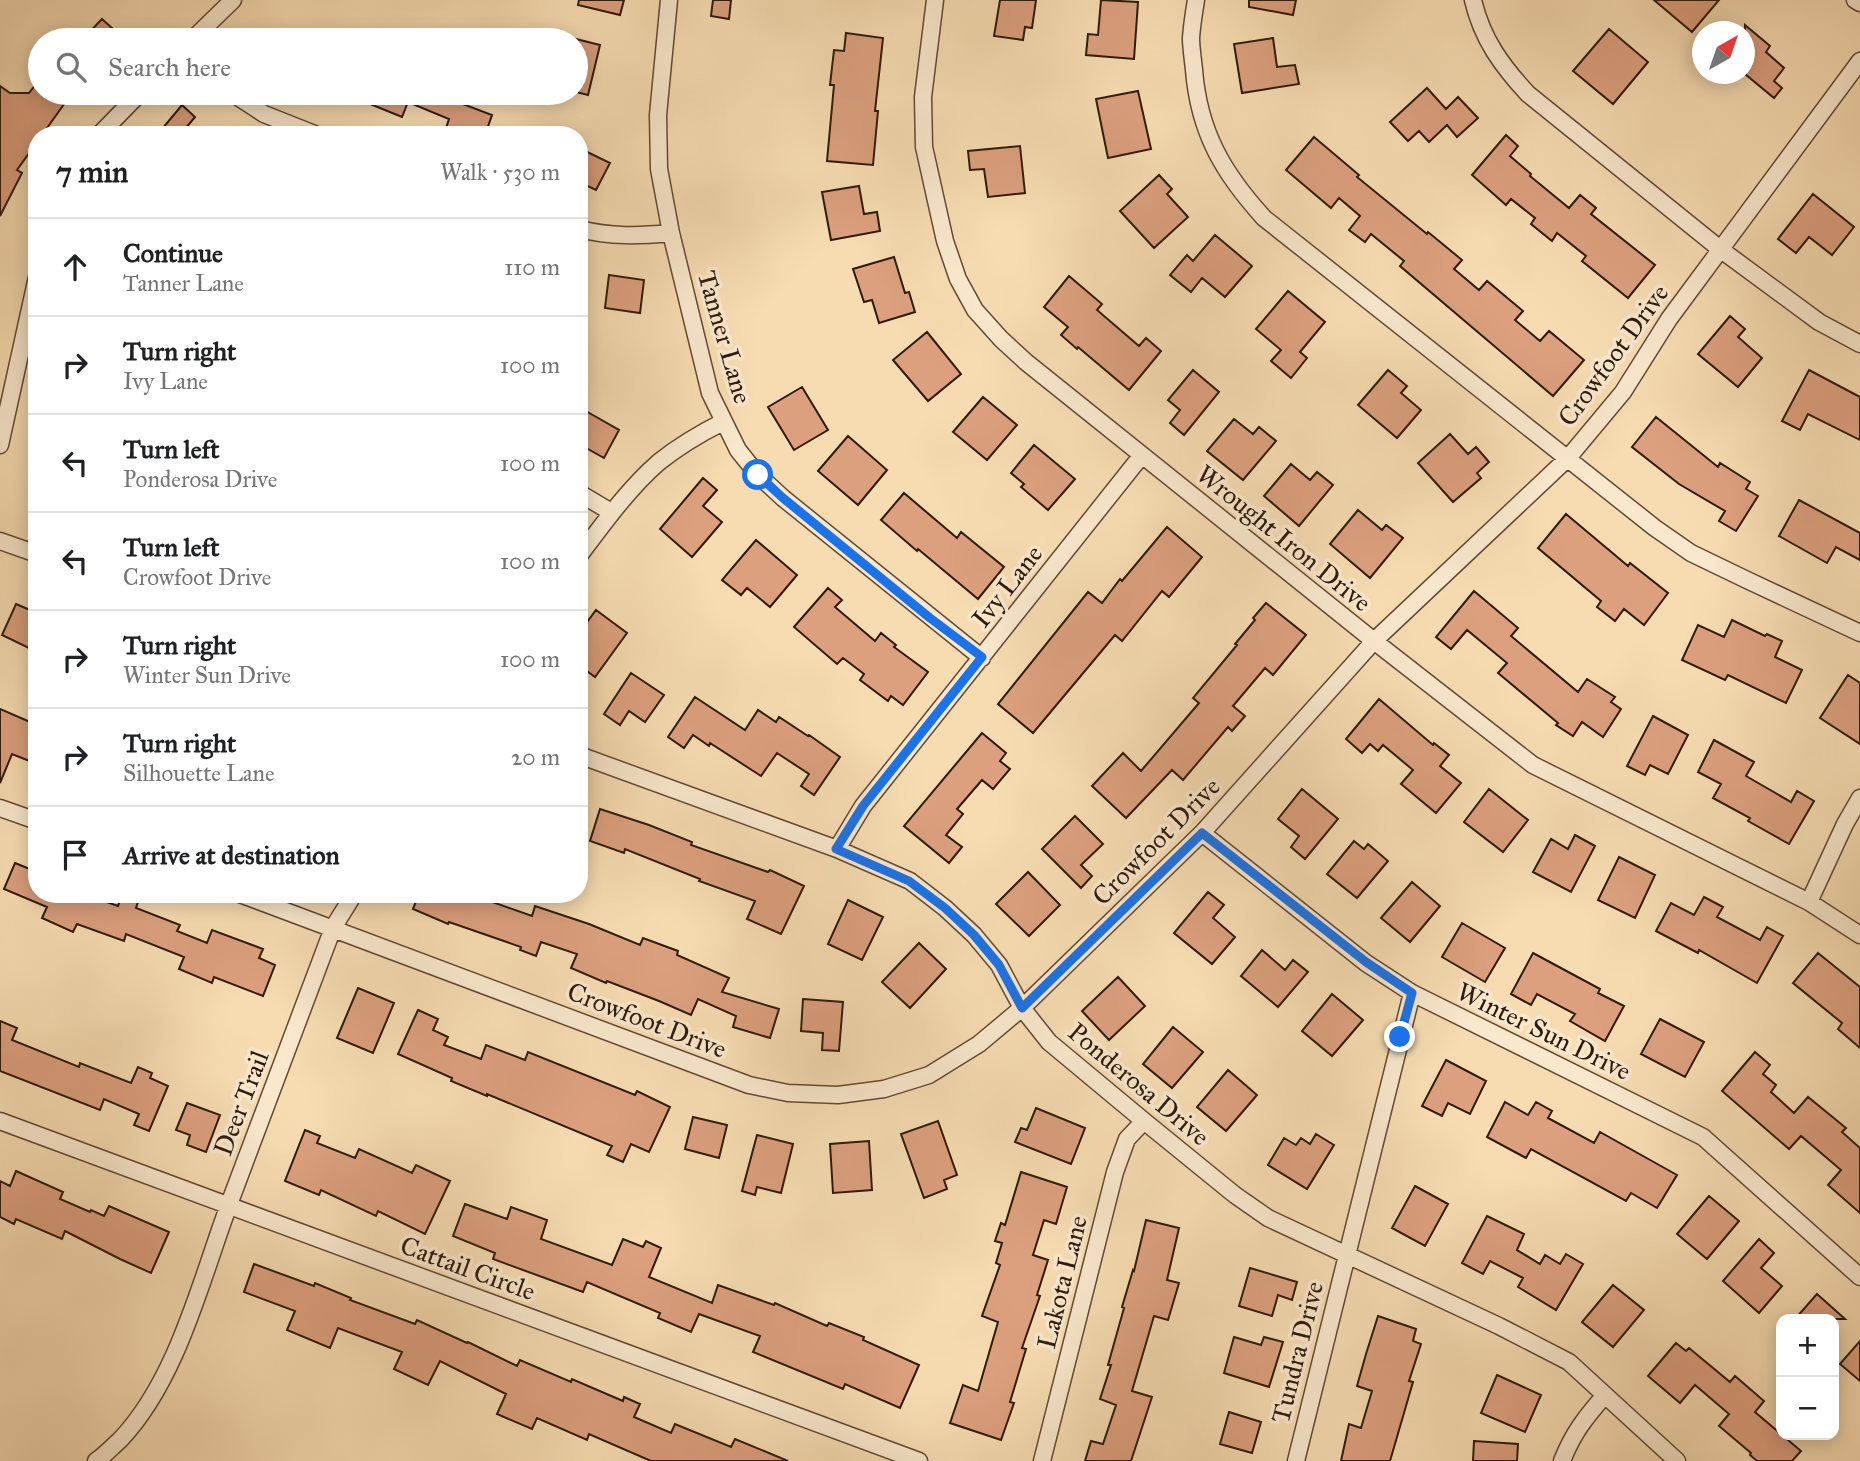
<!DOCTYPE html>
<html lang="en">
<head>
<meta charset="utf-8">
<style>
	:root { --surface:#fff; --page:#f6f6f6; --text:#202124; --muted:#757577; --line:#e0e0e0 }
	body { margin:0; font-family:"IM FELL Great Primer",serif; background:var(--page); color:var(--text) }
	.controls { position:absolute; right:21px; bottom:21px; display:grid; overflow:hidden; border-radius:14px; box-shadow:0 4px 18px #0003 }
	.controls button { width:63px; height:63px; display:grid; place-items:center; padding:0; border:0; border-bottom:2px solid var(--line); background:var(--surface); color:var(--text); font:35px sans-serif }
	.compass { position:absolute; left:1692px; top:21px; width:63px; height:63px; border-radius:50%; background:var(--surface); box-shadow:0 4px 18px #0003; rotate:40deg }
	.stop { position:absolute; width:21px; height:21px; margin:-16px; border:5px solid #1a73e8; border-radius:50%; background:#fff }
	.stop.end { background:#1a73e8; border-color:#fff; box-shadow:0 2px 7px #0008 }
	.list { margin:0; padding:0; list-style:none }
	h2 { display:flex; justify-content:space-between; align-items:center; height:91px; margin:0; padding:0 28px; font-size:30px }
	h2 small { font-size:23px; font-weight:400; color:var(--muted) }
	.list li { display:grid; grid-template-columns:46px 1fr auto; gap:21px; align-items:center; box-sizing:border-box; height:98px; padding:0 28px; border-top:2px solid var(--line) }
	.list b { display:block; font-size:26px; white-space:nowrap }
	.list p { margin:0; font-size:23px; white-space:nowrap; color:var(--muted) }
	.list em { font-size:23px; font-style:normal; color:var(--muted) }
	.icon { flex:none; width:38px; height:38px; fill:none; stroke:currentColor; stroke-width:2; stroke-linecap:round; stroke-linejoin:round }
	.map { position:relative; flex:none; width:1860px; height:1461px; overflow:hidden }
	.search { position:absolute; background:var(--surface); box-shadow:0 4px 18px #0003; left:28px; top:28px; width:560px; height:77px; display:flex; align-items:center; gap:18px; box-sizing:border-box; padding:0 24px; border-radius:38px; color:var(--muted); font-size:26px }
	.panel { position:absolute; background:var(--surface); box-shadow:0 4px 18px #0003; left:28px; top:126px; width:560px; height:777px; border-radius:28px }
	.map>svg:first-child { display:block }
	.building { fill:#dca07e; stroke:#2f1a0a; stroke-width:2 }
	.lines { fill:none; stroke-linecap:round; stroke-linejoin:round }
	.minor-casing { stroke:#614a34; stroke-width:19 }
	.minor { stroke:#fae8cd; stroke-width:16 }
	.route { stroke:#1a73e8; stroke-width:9 }
	.labels { text-anchor:middle; stroke-width:7; stroke-linejoin:round; paint-order:stroke }
	.street-label { font-size:26px; fill:#2f1a0a; stroke:#fae8cd }
</style>
</head>
<body>
<div class="map">
<svg width="1860" height="1461" viewBox="0 0 1860 1461">
	<rect width="100%" height="100%" fill="#f7dcb2"/>
	<filter id="stains"><feTurbulence type="fractalNoise" baseFrequency=".00286" numOctaves="4"/><feColorMatrix values="0 0 0 0 .2 0 0 0 0 .09 0 0 0 0 .02 0 0 0 .5 -.17"/></filter>
	<radialGradient id="worn" r=".72"><stop offset=".6" stop-color="#630" stop-opacity="0"/><stop offset="1" stop-color="#630" stop-opacity=".3"/></radialGradient>
	<path class="building" d="M579,0H624L620,15L578,5Z
		M713,0H731L729,19L711,16Z
		M1000,0H1036L1032,28L1025,27L1023,40L994,36Z
		M1101,0L1138,2L1134,59L1086,55L1088,34L1098,35Z
		M1249,0H1296L1293,15L1249,7Z
		M1654,0H1719L1692,32Z
		M102,19L125,40H82Z
		M1745,25L1770,46L1766,52L1784,68L1774,81L1782,88L1774,98L1745,74Z
		M1609,29L1648,62L1613,104L1573,71Z
		M846,33L883,38L875,111H878L873,165L827,161L834,85H830L834,50L844,51Z
		M1273,38L1277,67L1295,65L1299,84L1242,93L1234,44Z
		M576,39L600,45L588,95L576,92Z
		M40,79V93H72L42,135H37V142L17,170L22,173L0,216V86L10,93H29Z
		M1427,88L1446,109L1458,97L1478,118L1457,137L1447,125L1429,142L1419,131L1408,141L1390,122Z
		M1138,91L1151,149L1108,158L1096,99Z
		M343,93H434L492,115L485,135H456L445,131L449,119L408,102L402,117Z
		M182,105L195,117L180,135H157Z
		M1506,135L1518,146L1510,156L1531,174L1530,176L1569,208L1580,195L1596,208L1591,214L1655,265L1628,298L1582,261L1586,256L1557,233L1552,241L1531,224L1535,218L1511,199L1506,205L1472,175Z
		M1314,137L1359,175L1357,177L1427,234L1428,232L1462,260L1454,269L1479,290L1487,281L1523,311L1515,320L1540,341L1549,331L1584,360L1553,396L1400,266L1404,261L1371,234L1365,242L1349,230L1360,216L1339,198L1331,208L1286,170Z
		M1020,146L1025,193L988,197L984,169L970,170L968,151Z
		M579,148L610,163L596,190L579,182Z
		M1159,175L1172,189L1167,194L1188,217L1154,248L1120,211Z
		M859,186L864,214L877,212L880,231L831,240L822,192Z
		M1813,194L1854,227L1832,255L1809,237L1796,253L1778,239Z
		M1215,235L1252,266L1225,297L1202,278L1191,292L1170,275L1187,255L1193,261Z
		M894,257L905,293L909,292L915,312L879,323L872,300L864,302L853,269Z
		M609,275L644,280L640,313L605,308Z
		M1069,276L1102,304L1097,310L1139,346L1146,338L1161,351L1129,390L1078,347L1077,349L1061,335L1068,327L1044,307Z
		M1288,291L1325,322L1300,352L1307,358L1291,378L1271,361L1281,350L1256,329Z
		M1730,316L1745,329L1738,337L1762,358L1738,387L1698,354Z
		M927,332L961,374L928,401L893,360Z
		M1193,370L1219,392L1184,435L1170,423L1180,410L1168,400Z
		M1388,370L1407,386L1401,393L1421,410L1397,438L1358,405Z
		M1809,370L1860,397V440L1808,414L1800,430L1782,421Z
		M802,387L828,430L794,450L768,407Z
		M983,397L1017,425L987,460L953,432Z
		M584,410L619,430L604,458L579,444V420Z
		M1656,417L1718,467L1720,463L1750,482L1746,489L1758,496L1736,531L1719,521L1725,511L1679,484L1632,447Z
		M1234,419L1253,434L1259,427L1276,441L1243,480L1207,451Z
		M1450,434L1468,454L1476,447L1489,462L1477,473L1481,478L1453,502L1418,463Z
		M848,436L887,470L858,505L818,471Z
		M1034,445L1075,479L1048,510L1021,487L1024,484L1011,473Z
		M1291,464L1310,480L1317,472L1333,485L1299,526L1264,496Z
		M703,478L717,490L703,506L722,522L692,557L660,529Z
		M904,493L957,538L961,532L1004,567L978,599L918,549L917,551L881,520Z
		M1799,500L1860,533V560L1836,547L1827,563L1779,536Z
		M1358,510L1382,530L1386,525L1403,538L1370,578L1330,544Z
		M1566,514L1628,566L1630,563L1668,593L1644,625L1624,609L1615,621L1597,607L1601,601L1538,548Z
		M1167,527L1202,557L1169,597L1162,591L1122,641L1115,635L1033,733L998,704L1088,592L1102,603L1120,579L1122,581Z
		M756,540L797,575L770,607L747,588L741,595L722,580Z
		M828,588L842,600L835,607L875,641L881,633L896,645L894,647L928,672L903,705L891,696L888,701L860,680L864,674L843,658L837,664L794,627Z
		M1474,591L1518,628L1511,636L1578,692L1587,679L1615,697L1611,702L1621,709L1603,737L1582,722L1573,736L1556,725L1558,723L1498,673L1507,663L1467,630L1451,649L1436,637Z
		M1266,603L1306,635L1273,675L1265,668L1233,706L1245,716L1232,731L1228,727L1183,780L1172,770L1126,818L1092,786L1123,753L1141,771L1199,703L1193,698L1237,645L1235,644L1255,620L1253,618Z
		M16,604L37,613V642L33,650L2,635Z
		M596,610L627,633L595,677L579,665V633Z
		M1732,620L1765,636L1767,634L1782,641L1775,657L1802,670L1786,703L1728,675L1725,680L1682,660L1698,625L1724,637Z
		M631,673L664,695L645,722L629,711L620,725L604,714Z
		M1848,675L1860,683V744L1820,718Z
		M695,697L745,730L758,710L776,722L779,717L808,736L809,735L840,757L814,795L801,786L809,774L777,753L761,776L710,743L709,746L693,735L684,748L668,737Z
		M1379,699L1433,745L1434,743L1449,755L1440,766L1461,783L1436,813L1401,784L1413,770L1383,745L1378,751L1370,744L1362,753L1346,739Z
		M0,709L37,725V764L12,754L0,783Z
		M1653,716L1688,735L1668,774L1650,765L1645,775L1627,766Z
		M982,733L1006,753L1000,761L1010,769L993,789L982,780L957,809L963,814L946,835L962,847L949,863L904,826Z
		M1714,740L1754,762L1746,776L1791,802L1797,791L1814,801L1789,844L1748,821L1750,818L1713,798L1721,784L1698,772Z
		M1302,789L1338,819L1305,859L1291,847L1299,836L1278,819Z
		M1489,789L1528,820L1503,852L1464,822Z
		M600,809L649,825L692,842L691,845L768,872L770,870L804,886L781,934L747,919L755,901L699,881L700,879L625,849L624,853L590,841Z
		M1075,816L1103,844L1081,865L1092,876L1081,888L1042,849Z
		M1575,835L1595,846L1571,892L1533,872L1551,839L1568,849Z
		M1354,841L1364,849L1368,844L1388,861L1357,898L1327,874Z
		M1619,857L1655,875L1635,918L1598,900Z
		M15,863L37,872V894H84L118,906L121,897L138,902L136,908L180,925L177,931L207,943L212,930L263,949L259,958L275,965L263,996L214,977L212,983L179,969L184,957L126,934L124,941L77,924L73,932L42,918L47,907L4,889Z
		M1028,872L1060,905L1029,936L996,904Z
		M1412,882L1440,906L1410,942L1381,918Z
		M1208,892L1224,905L1213,918L1235,937L1212,964L1174,933Z
		M419,894H470L532,916L535,906L589,924L640,945L643,938L678,951L677,955L729,978L722,992L779,1009L770,1038L733,1027L736,1016L698,999L691,1015L659,1001L607,981L606,983L571,968L577,954L541,942L536,956L520,950L521,947L449,922L448,924L413,909Z
		M1704,897L1723,907L1717,917L1760,940L1767,927L1783,936L1757,983L1699,950L1698,953L1656,931L1671,903L1694,915Z
		M848,900L883,917L862,960L828,944Z
		M1462,923L1505,948L1485,982L1442,957Z
		M919,943L946,969L910,1008L882,982Z
		M1262,950L1285,970L1293,960L1308,972L1278,1007L1241,976Z
		M1533,953L1600,989L1598,993L1624,1006L1605,1041L1570,1021L1575,1014L1537,994L1531,1005L1511,994Z
		M1818,953L1860,987V1048L1838,1029L1842,1023L1793,983Z
		M1118,977L1145,1006L1109,1040L1082,1011Z
		M358,988L394,1003L373,1053L337,1038Z
		M1332,994L1363,1020L1332,1056L1302,1031Z
		M803,999L843,1002L839,1051L822,1050L823,1033L801,1031Z
		M418,1010L438,1019L433,1030L448,1037L444,1045L481,1059L486,1045L525,1060L528,1052L635,1095L637,1091L670,1107L649,1152L631,1144L623,1162L607,1155L612,1146L487,1094V1096L451,1081L452,1078L398,1054Z
		M1660,1019L1704,1042L1685,1077L1641,1054Z
		M0,1021L17,1028L12,1040L79,1067L80,1063L131,1083L138,1067L152,1073L150,1078L168,1086L149,1131L134,1125L139,1114L104,1099L100,1110L0,1071Z
		M1173,1027L1203,1052L1172,1088L1143,1064Z
		M1755,1052L1770,1065L1763,1074L1776,1085L1771,1092L1794,1113L1808,1097L1846,1128L1842,1132L1860,1148V1213L1828,1185L1841,1170L1801,1136L1789,1149L1722,1091Z
		M1446,1060L1486,1081L1470,1114L1448,1103L1442,1116L1422,1106Z
		M1228,1070L1257,1095L1226,1131L1197,1107Z
		M1505,1102L1528,1115L1536,1102L1552,1111L1548,1118L1594,1143L1600,1132L1677,1175L1657,1208L1631,1193L1626,1201L1531,1149L1526,1158L1487,1137Z
		M187,1103L220,1115L206,1152L187,1145L190,1135L176,1130Z
		M1036,1108L1085,1128L1071,1164L1015,1142L1021,1128L1027,1130Z
		M693,1117L727,1125L719,1158L685,1149Z
		M938,1121L957,1175L944,1180L947,1189L924,1198L901,1134Z
		M305,1130L320,1136L317,1143L355,1158L359,1149L412,1173L416,1165L450,1181L425,1234L378,1211L376,1216L321,1190L319,1195L285,1181Z
		M1316,1134L1334,1145L1307,1189L1268,1165L1284,1138L1296,1145L1301,1138L1310,1144Z
		M757,1135L793,1144L781,1193L757,1187L755,1195L742,1191Z
		M869,1141L872,1190L833,1193L830,1144Z
		M16,1171L63,1192L60,1199L90,1212L91,1210L104,1216L109,1206L169,1232L151,1273L120,1259L65,1231L62,1239L16,1219L14,1224L0,1217V1181L10,1186Z
		M1021,1172L1067,1187L1056,1224L1044,1220L1033,1255L1048,1260L1037,1295L1040,1296L1022,1348L1026,1349L1010,1402L1014,1403L1001,1440L950,1423L963,1385L978,1391L998,1322L982,1316L1000,1265L996,1263L1002,1243L995,1241L1001,1223L1005,1225Z
		M1415,1186L1448,1204L1425,1246L1392,1228Z
		M1709,1196L1739,1221L1707,1259L1677,1234Z
		M465,1204L507,1219L511,1207L547,1220L541,1239L612,1265L623,1239L643,1247L646,1241L661,1248L649,1277L712,1303L718,1285L774,1305L775,1303L827,1326L829,1323L864,1337L863,1340L919,1365L900,1408L845,1384L843,1389L753,1352L760,1336L699,1314L691,1332L658,1318L660,1313L587,1282L583,1292L493,1259L495,1253L453,1236Z
		M1487,1216L1524,1234L1517,1250L1540,1264L1545,1255L1560,1264L1566,1254L1583,1264L1556,1310L1518,1287L1523,1278L1490,1261L1483,1274L1462,1263Z
		M1146,1220L1179,1228L1167,1280L1179,1283L1168,1320L1154,1316L1132,1391L1152,1397L1131,1461H1085L1091,1441L1103,1444L1116,1405L1100,1399L1111,1365H1108L1124,1308L1122,1307L1133,1270L1134,1271Z
		M1759,1239L1774,1253L1761,1268L1782,1286L1759,1313L1723,1281Z
		M254,1264L314,1286L315,1283L351,1298L350,1300L415,1324L417,1320L467,1343L468,1342L517,1366L520,1360L571,1382L572,1379L623,1401L624,1397L640,1404L634,1417L671,1433L675,1424L731,1447L735,1439L788,1461H651L589,1434L587,1440L537,1418L532,1429L497,1414L506,1394L440,1361L428,1385L394,1369L402,1352L338,1328L330,1348L287,1330L295,1311L244,1292Z
		M1250,1268L1297,1282L1292,1300L1278,1295L1272,1316L1239,1306Z
		M1613,1285L1644,1310L1613,1347L1582,1322Z
		M1817,1294L1845,1319H1795Z
		M1378,1316L1416,1329L1413,1341L1421,1344L1409,1381L1413,1382L1390,1461H1341L1349,1424L1361,1428L1372,1391L1357,1386L1366,1354Z
		M1234,1337L1261,1345L1264,1337L1283,1342L1269,1387L1224,1373Z
		M1860,1341V1381L1840,1364Z
		M1676,1343L1686,1351L1689,1348L1730,1382L1735,1376L1764,1401L1755,1412L1801,1451L1792,1461H1757L1750,1455L1751,1453L1719,1426L1729,1414L1695,1385L1680,1403L1648,1376Z
		M1497,1375L1541,1395L1525,1432L1481,1413Z
		M1229,1412L1261,1422L1252,1453L1220,1444Z
		M1474,1441L1518,1444L1517,1461H1473Z"/>
	<g class="lines">
		<g class="minor-casing">
			<path id="minor" d="M669,0L658,115L659,169L671,233L710,393L738,450L758,475L783,498L982,658
				M935,0L923,97L924,147L945,241L958,279L975,310L1001,339L1026,362L1374,641L1533,765L1809,902L1860,935
				M1196,0C1194,12 1192,25 1191,38C1191,48 1193,59 1194,70C1199,132 1223,173 1264,218L1655,528L1691,553L1747,580L1860,633
				M1473,0C1482,39 1502,66 1528,94L1720,249L1819,322L1860,344
				M1855,0L1860,3
				M192,40L233,0
				M232,93L264,114L317,135
				M99,135L140,93
				M579,229C612,237 638,236 671,233
				M0,445L37,277
				M579,493L611,512
				M0,541L37,554
				M579,556C603,524 629,488 659,462C679,446 701,433 723,422
				M579,755L837,849L910,881L945,908L974,935L999,965L1022,1008L1049,1042L1144,1121L1235,1195L1268,1218L1499,1326L1569,1362L1677,1461
				M0,808L37,821
				M1202,833L1366,963L1412,993L1703,1137L1860,1277
				M837,849L863,806L1142,455
				M240,894L749,1085L788,1093L838,1095L884,1089L929,1075L979,1044L1022,1008L1202,833L1374,641L1568,458L1623,392L1669,319L1860,61
				M1809,902L1845,824L1860,798
				M0,1121L919,1461
				M96,1461C105,1455 112,1447 120,1440C180,1377 203,1271 234,1191C267,1103 300,1016 333,928L354,894
				M1042,1461L1115,1172L1127,1139L1144,1121
				M1296,1461L1412,993
				M1562,1461C1573,1433 1585,1418 1605,1395"/>
		</g>
		<use href="#minor" class="minor"/>
	</g>
	<g class="lines">
		<path class="route" d="M758,475L783,498L930,618L982,657L863,806L836,849L909,881L945,908L974,935L999,965L1022,1008L1202,833L1366,962L1412,993L1400,1037"/>
	</g>
	<g class="labels">
		<g class="street-label">
			<text transform="translate(725 337) rotate(74)" y="9">Tanner Lane</text>
			<text transform="translate(1613 355) rotate(-54)" y="9">Crowfoot Drive</text>
			<text transform="translate(1284 538) rotate(39)" y="9">Wrought Iron Drive</text>
			<text transform="translate(1007 586) rotate(-52)" y="9">Ivy Lane</text>
			<text transform="translate(1156 841) rotate(-45)" y="9">Crowfoot Drive</text>
			<text transform="translate(647 1020) rotate(21)" y="9">Crowfoot Drive</text>
			<text transform="translate(1544 1031) rotate(26)" y="9">Winter Sun Drive</text>
			<text transform="translate(1139 1084) rotate(40)" y="9">Ponderosa Drive</text>
			<text transform="translate(241 1103) rotate(-69)" y="9">Deer Trail</text>
			<text transform="translate(468 1268) rotate(20)" y="9">Cattail Circle</text>
			<text transform="translate(1062 1282) rotate(-76)" y="9">Lakota Lane</text>
			<text transform="translate(1297 1352) rotate(-76)" y="9">Tundra Drive</text>
		</g>
	</g>
	<rect width="100%" height="100%" filter="url(#stains)"/>
	<rect width="100%" height="100%" fill="url(#worn)"/>
</svg>
<div class="controls">
<button>+</button>
<button>−</button>
</div>
<svg class="compass" viewBox="-18 -18 36 36"><path d="M0-13l5 13h-10z" fill="#e53935"/><path d="M0 13l5-13h-10z" fill="#757577"/></svg>
<div class="stop" style="left:758px;top:475px"></div>
<div class="stop end" style="left:1400px;top:1037px"></div>
<div class="search"><svg class="icon" aria-label="search" viewBox="0 0 24 24"><circle cx="10" cy="10" r="6"/><path d="M15 15l6 6"/></svg>Search here</div>
<section class="panel">
<h2>7 min<small>Walk · 530 m</small></h2>
<ul class="list">
<li><svg class="icon" aria-label="ahead" viewBox="0 0 24 24"><path d="M12 20V5M6 11l6-6 6 6"/></svg><div><b>Continue</b><p>Tanner Lane</p></div><em>110 m</em></li>
<li><svg class="icon" aria-label="right" viewBox="0 0 24 24"><path d="M7 20v-9h11M14 6l5 5-5 5"/></svg><div><b>Turn right</b><p>Ivy Lane</p></div><em>100 m</em></li>
<li><svg class="icon" aria-label="left" viewBox="0 0 24 24"><path d="M17 20v-9H6M10 6l-5 5 5 5"/></svg><div><b>Turn left</b><p>Ponderosa Drive</p></div><em>100 m</em></li>
<li><svg class="icon" aria-label="left" viewBox="0 0 24 24"><path d="M17 20v-9H6M10 6l-5 5 5 5"/></svg><div><b>Turn left</b><p>Crowfoot Drive</p></div><em>100 m</em></li>
<li><svg class="icon" aria-label="right" viewBox="0 0 24 24"><path d="M7 20v-9h11M14 6l5 5-5 5"/></svg><div><b>Turn right</b><p>Winter Sun Drive</p></div><em>100 m</em></li>
<li><svg class="icon" aria-label="right" viewBox="0 0 24 24"><path d="M7 20v-9h11M14 6l5 5-5 5"/></svg><div><b>Turn right</b><p>Silhouette Lane</p></div><em>20 m</em></li>
<li><svg class="icon" aria-label="arrive" viewBox="0 0 24 24"><path d="M6 21V4h12l-3 4 3 4H6"/></svg><div><b>Arrive at destination</b></div></li>
</ul>
</section>
</div>
</body>
</html>
